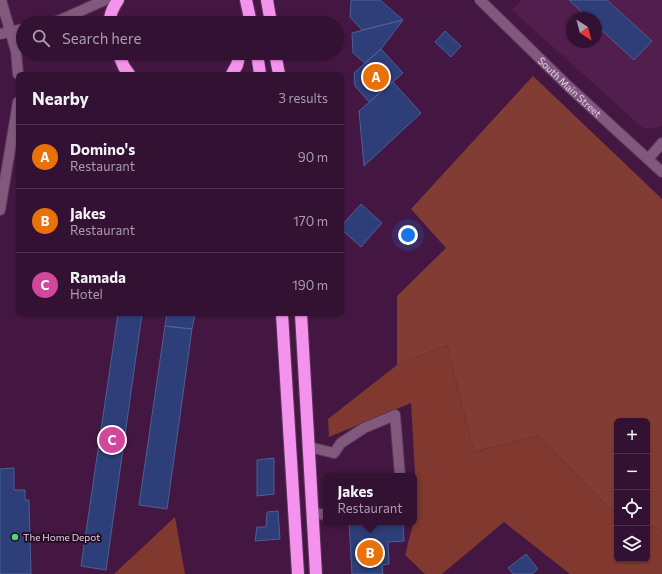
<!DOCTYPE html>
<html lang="en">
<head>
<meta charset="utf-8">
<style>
	:root { --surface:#331132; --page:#3e1f3e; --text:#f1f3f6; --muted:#a99dac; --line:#4e314d; --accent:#1a73e8 }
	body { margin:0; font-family:Commissioner,sans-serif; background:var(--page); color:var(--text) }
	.controls { position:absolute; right:12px; bottom:12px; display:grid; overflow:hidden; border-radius:6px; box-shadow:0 1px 3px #0004 }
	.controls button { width:36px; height:36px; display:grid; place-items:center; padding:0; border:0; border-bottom:1px solid var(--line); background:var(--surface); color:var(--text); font:20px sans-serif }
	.compass { position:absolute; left:566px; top:12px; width:36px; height:36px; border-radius:50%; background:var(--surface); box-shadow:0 1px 3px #0004; rotate:144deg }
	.you { position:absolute; left:408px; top:235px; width:14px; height:14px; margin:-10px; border:3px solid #fff; border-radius:50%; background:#1a73e8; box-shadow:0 0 0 6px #1a73e833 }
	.badge { display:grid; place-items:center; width:26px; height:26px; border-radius:50%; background:var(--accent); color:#fff; font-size:13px; font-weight:700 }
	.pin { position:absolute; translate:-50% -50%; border:2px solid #fff; box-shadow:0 1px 4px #0006 }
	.popup { position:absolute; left:323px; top:473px; width:94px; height:52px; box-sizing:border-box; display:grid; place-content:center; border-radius:6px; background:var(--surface); filter:drop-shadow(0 1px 3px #0005); font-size:13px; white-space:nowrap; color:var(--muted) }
	.popup b { font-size:15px; color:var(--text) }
	.popup::after { content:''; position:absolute; left:50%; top:100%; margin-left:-8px; border:8px solid transparent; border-top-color:var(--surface) }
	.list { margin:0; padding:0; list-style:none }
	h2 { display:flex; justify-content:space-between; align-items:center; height:52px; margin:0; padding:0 16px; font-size:17px }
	h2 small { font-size:13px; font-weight:400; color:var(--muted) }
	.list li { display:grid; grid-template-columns:26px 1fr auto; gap:12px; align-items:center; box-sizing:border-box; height:64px; padding:0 16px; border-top:1px solid var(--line) }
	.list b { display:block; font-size:15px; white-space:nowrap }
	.list p { margin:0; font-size:13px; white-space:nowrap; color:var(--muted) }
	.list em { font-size:13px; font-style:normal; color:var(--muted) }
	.icon { flex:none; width:22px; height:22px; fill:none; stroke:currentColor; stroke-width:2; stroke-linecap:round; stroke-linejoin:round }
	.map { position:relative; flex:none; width:662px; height:574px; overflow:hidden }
	.search { position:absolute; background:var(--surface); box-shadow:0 1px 3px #0004; left:16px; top:16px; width:328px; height:44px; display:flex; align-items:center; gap:10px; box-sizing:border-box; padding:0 14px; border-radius:22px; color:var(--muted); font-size:15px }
	.panel { position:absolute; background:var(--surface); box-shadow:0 1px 3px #0004; left:16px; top:72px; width:328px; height:244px; border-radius:6px }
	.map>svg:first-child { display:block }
	.built { fill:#511e4e; fill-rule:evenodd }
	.green { fill:#813c33 }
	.forest { fill:#80382f }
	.building { fill:#2d3e79; stroke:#4d5f96 }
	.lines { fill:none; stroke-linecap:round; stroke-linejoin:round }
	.minor-casing { stroke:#5e345c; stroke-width:12 }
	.highway-casing { stroke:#5e345c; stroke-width:14 }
	.minor { stroke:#80597d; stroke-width:10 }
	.highway { stroke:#f493ee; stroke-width:12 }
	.poi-dot { fill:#50d675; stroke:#200c1e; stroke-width:1.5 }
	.labels { text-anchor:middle; stroke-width:3.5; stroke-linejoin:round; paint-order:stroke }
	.street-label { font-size:10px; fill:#e8cce5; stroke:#200c1e }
	.poi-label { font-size:10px; fill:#e8cce5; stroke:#200c1e; text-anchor:start }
</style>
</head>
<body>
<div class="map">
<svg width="662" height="574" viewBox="0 0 662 574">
	<rect width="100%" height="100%" fill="#441742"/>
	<path class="built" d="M521,0H662V125L659,127L651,128H643L512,10ZM572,18H596V42H572Z"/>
	<path class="green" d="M533,76L662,199V530L647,524V421H617V511L608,507L538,435L474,452L447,345L397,365V296L446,248L411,209Z"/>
	<path class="forest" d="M447,345L474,452L538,435L608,507L617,511V559H647V524L662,530V574H570L504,522L442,574H425L405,555L417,509L411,403L329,437L328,419L397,365Z
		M175,517L185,574H114Z"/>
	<path class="building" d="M351,0H380L403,20L362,30L350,17Z
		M569,0H607L652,41L634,60L596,25V18H588Z
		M403,20L381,49L365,63L353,53L352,33Z
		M445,31L461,46L451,57L435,42Z
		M381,49L403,73L369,102L355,86L354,73Z
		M393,82L421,113L364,166L359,111Z
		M361,204L382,223L361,247L342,230V225Z
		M118,314H142L106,570L81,566Z
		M167,314H195L192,329L165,326Z
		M165,326L192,329L167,509L139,505Z
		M274,458V494L257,496V460Z
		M14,468V490H25V500H29L31,574H0V469Z
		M278,511L280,539L255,541L257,527H266L267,512Z
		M349,522H403L404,541L388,542L389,564L382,565L383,574H352Z
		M526,554L538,569L532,574H513L508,568Z"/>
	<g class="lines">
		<g class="minor-casing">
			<g id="minor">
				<path d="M1,0L16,51L18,74"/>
				<path id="s1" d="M480,0L568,86L662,172"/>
				<path d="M48,23L58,21L105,0"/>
				<path d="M0,34L23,29"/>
				<path d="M648,159L662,143"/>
				<path d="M0,210L18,102"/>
				<path d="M309,447L334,453L341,443L364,428L395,415L400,476"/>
				<path d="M313,513L326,515"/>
			</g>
		</g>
		<g class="highway-casing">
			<path id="highway" d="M246,0L251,23
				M267,0L271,23
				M110,23C109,16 114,6 118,0
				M118,53L124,67L129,74
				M257,53L260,74
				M275,53L279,74
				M232,74L237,65L240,53
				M282,314L298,574
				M301,314L316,574"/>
		</g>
		<use href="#minor" class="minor"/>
		<use href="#highway" class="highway"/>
	</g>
	<circle class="poi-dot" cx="15" cy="537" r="4"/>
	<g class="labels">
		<g class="street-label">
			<text dy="4" stroke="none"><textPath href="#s1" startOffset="125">South Main Street</textPath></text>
		</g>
		<g class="poi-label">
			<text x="23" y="541">The Home Depot</text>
		</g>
	</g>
</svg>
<div class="controls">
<button>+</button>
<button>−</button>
<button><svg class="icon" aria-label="locate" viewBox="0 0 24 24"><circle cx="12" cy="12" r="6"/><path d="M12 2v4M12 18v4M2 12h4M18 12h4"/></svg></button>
<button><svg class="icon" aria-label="layers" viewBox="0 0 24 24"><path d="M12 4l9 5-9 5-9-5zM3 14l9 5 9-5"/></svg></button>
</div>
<svg class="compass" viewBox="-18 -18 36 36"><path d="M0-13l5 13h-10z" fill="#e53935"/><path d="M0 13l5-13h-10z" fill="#a99dac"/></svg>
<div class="you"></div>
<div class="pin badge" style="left:376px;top:77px;background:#e8710a">A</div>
<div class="pin badge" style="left:370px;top:553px;background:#e8710a">B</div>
<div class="popup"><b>Jakes</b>Restaurant</div>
<div class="pin badge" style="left:112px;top:440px;background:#d1479c">C</div>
<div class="search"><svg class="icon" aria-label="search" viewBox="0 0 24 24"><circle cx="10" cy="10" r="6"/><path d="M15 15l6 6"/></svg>Search here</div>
<section class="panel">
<h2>Nearby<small>3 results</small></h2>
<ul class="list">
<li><span class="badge" style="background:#e8710a">A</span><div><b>Domino's</b><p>Restaurant</p></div><em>90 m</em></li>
<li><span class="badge" style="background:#e8710a">B</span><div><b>Jakes</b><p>Restaurant</p></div><em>170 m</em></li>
<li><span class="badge" style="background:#d1479c">C</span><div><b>Ramada</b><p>Hotel</p></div><em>190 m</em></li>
</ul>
</section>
</div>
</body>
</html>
